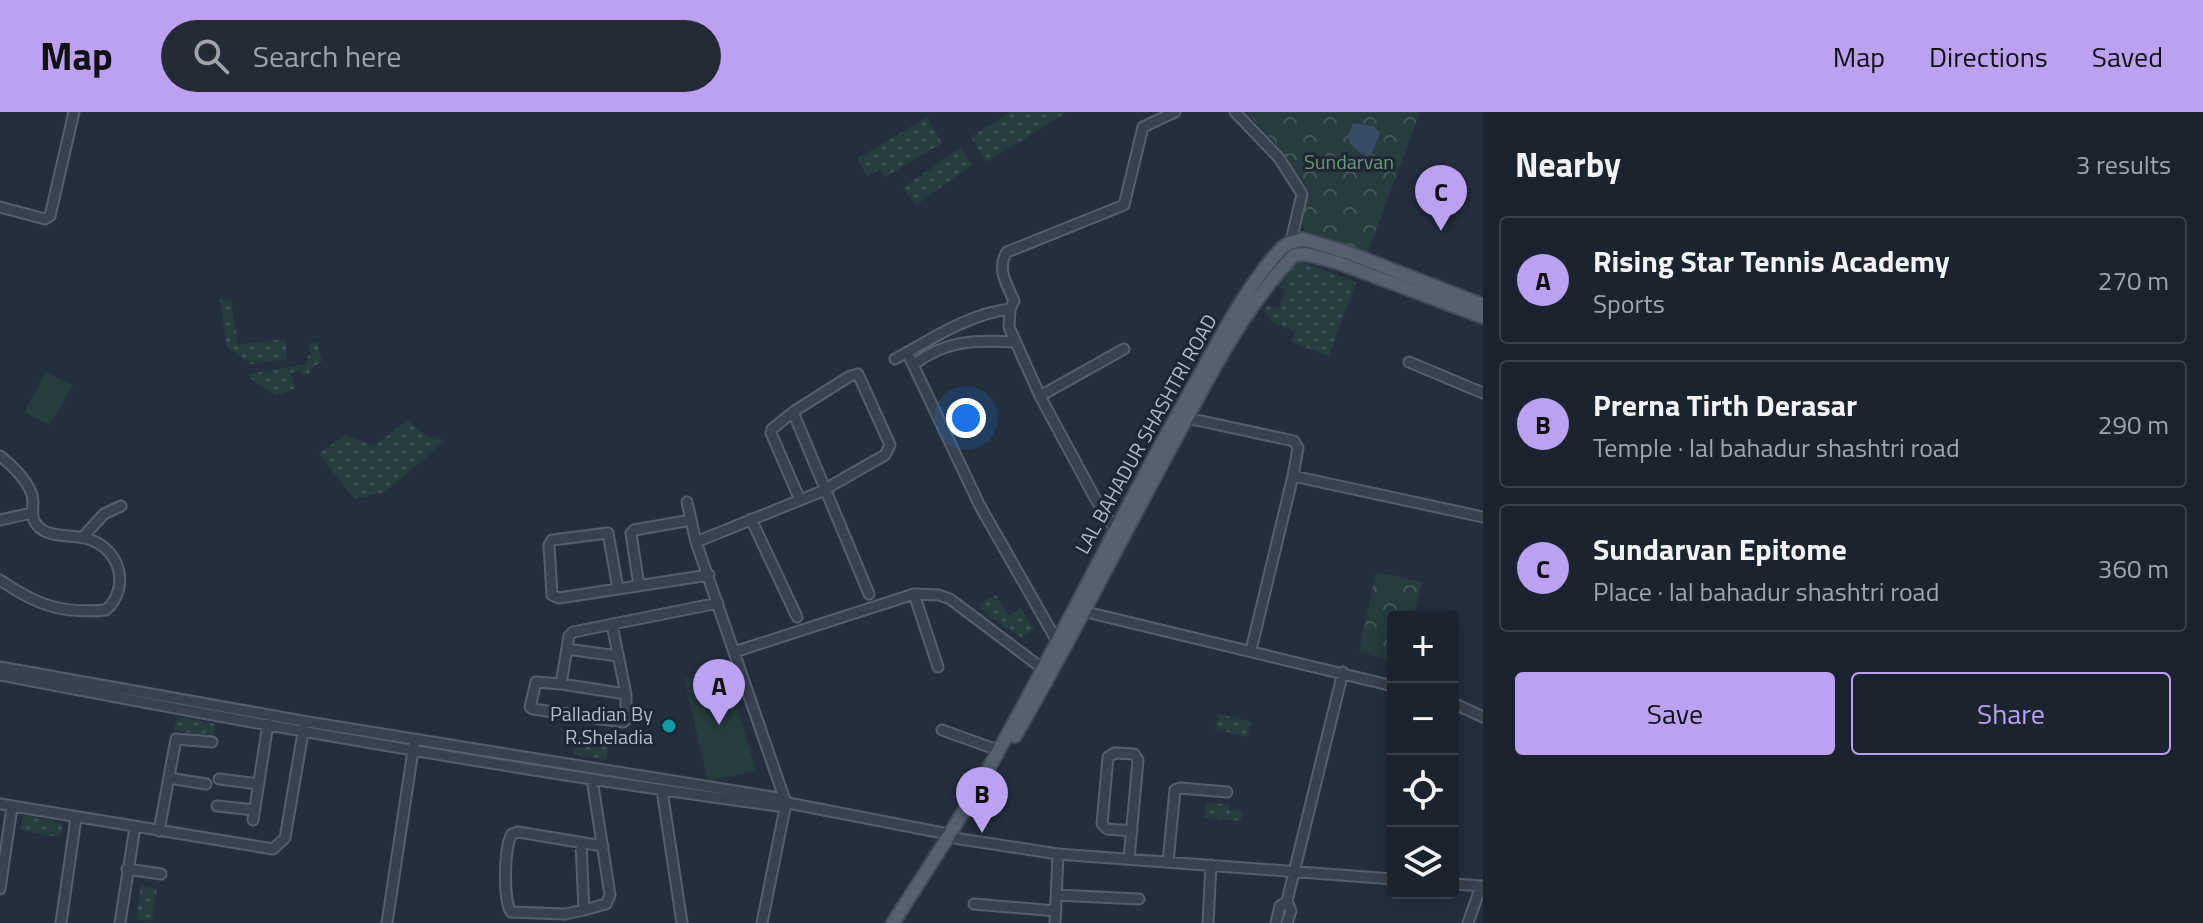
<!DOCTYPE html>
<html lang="en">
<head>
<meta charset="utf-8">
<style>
	:root { --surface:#1b232e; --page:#242b36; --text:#f1f3f6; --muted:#a0a4aa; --line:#39404a; --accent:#bca0f2 }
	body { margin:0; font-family:"Titillium Web",sans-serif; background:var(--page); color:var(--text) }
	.controls { position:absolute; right:24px; bottom:24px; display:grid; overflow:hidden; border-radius:8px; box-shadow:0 4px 20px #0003 }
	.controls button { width:72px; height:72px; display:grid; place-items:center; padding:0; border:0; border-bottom:2px solid var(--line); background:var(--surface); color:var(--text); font:40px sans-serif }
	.you { position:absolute; left:966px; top:306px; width:28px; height:28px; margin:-20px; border:6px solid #fff; border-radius:50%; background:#1a73e8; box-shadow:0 0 0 12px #1a73e833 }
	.badge { display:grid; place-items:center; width:52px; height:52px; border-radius:50%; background:var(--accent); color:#111; font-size:26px; font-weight:700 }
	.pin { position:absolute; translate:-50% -66px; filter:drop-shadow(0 2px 4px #0008) }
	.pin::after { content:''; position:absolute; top:42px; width:28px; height:24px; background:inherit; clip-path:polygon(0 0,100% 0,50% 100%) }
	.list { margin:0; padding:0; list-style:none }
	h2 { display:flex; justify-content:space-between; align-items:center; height:104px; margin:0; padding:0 32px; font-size:34px }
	h2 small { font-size:26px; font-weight:400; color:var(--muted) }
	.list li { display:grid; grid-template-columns:52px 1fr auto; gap:24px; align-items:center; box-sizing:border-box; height:128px; margin:0 16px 16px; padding:0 16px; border:2px solid var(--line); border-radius:8px }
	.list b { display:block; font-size:30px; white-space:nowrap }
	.list p { margin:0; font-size:26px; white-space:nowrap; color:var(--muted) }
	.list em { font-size:26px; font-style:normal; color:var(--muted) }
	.actions { display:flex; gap:16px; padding:24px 32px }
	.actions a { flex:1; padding:18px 0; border:2px solid var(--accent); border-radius:8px; text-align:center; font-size:28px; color:var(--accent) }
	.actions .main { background:var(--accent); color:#111 }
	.icon { flex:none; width:44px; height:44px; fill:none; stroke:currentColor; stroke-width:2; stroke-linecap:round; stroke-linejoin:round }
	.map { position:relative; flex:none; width:1483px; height:811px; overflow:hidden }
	header { display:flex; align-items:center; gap:48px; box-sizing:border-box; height:112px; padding:0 40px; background:var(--accent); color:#111 }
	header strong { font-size:38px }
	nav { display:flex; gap:44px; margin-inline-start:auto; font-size:28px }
	.search { width:560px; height:72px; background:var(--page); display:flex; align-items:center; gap:20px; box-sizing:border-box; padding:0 28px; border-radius:44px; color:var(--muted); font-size:30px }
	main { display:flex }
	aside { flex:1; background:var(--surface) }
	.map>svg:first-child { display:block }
	.grass { fill:url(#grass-dots) }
	.park { fill:url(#park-crowns) }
	.garden { fill:#263c3f }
	.water { fill:#394c67 }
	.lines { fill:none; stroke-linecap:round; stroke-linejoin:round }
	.minor-casing { stroke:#565f6c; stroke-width:13 }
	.major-casing { stroke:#414a57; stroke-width:16 }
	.minor { stroke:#38414e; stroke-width:9 }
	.major { stroke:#56606e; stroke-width:12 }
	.culture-dot { fill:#0f9aa8; stroke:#1d2633; stroke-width:3 }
	.labels { text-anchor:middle; stroke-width:6; stroke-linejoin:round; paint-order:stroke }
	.park-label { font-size:20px; fill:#6b9a76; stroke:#1d2633 }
	.street-label { font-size:20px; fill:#b4bcc9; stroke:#1d2633 }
	.poi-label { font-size:20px; fill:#b4bcc9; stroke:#1d2633; text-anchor:end }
</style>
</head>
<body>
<header>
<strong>Map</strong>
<div class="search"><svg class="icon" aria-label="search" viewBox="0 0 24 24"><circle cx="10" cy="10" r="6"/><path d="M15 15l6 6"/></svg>Search here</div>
<nav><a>Map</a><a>Directions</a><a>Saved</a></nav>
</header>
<main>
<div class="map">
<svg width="1483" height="811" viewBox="0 0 1483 811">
	<defs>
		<pattern id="grass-dots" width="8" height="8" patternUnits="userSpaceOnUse" patternTransform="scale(2)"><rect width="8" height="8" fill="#263c3f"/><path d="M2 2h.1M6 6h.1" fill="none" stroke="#435659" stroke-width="1.8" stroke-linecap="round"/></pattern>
		<pattern id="park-crowns" width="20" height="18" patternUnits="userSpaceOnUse" patternTransform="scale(2)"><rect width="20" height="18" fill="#263c3f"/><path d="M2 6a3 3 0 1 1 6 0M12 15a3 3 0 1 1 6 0" fill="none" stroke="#435659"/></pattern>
	</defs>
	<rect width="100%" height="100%" fill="#242f3e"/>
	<path class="grass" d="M1010,0H1067L987,50L971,25Z
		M927,5L942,31L885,65L880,57L867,64L857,47Z
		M960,36L972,53L916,93L903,76Z
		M1296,148L1356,170L1329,244L1291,230L1295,219L1273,211L1263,198L1268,194L1279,196L1286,179L1279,175Z
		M231,187L238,233L285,227L287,247L251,252L227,235L220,188Z
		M317,230L322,249L309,258L310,261L302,263L300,259L291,261L295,276L276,284L250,266L249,262L307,252L308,244L311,243L308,232Z
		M408,308L426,324L446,328L385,380L355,387L319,342L345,323L374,334Z
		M996,483L1008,504L1021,496L1034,517L1021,525C1009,515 985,505 978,493Z
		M1219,602L1251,610L1247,625L1215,617Z
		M177,605L216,612L213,625L174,618Z
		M576,625L604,630L603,634L608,635L606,648L573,642Z
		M1206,691L1229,692V698L1242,699L1241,709L1204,706Z
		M23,703L63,711L60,725L20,718Z
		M141,774L157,777L152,809L136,807Z"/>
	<path class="park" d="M1247,0H1420L1367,142L1305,119L1299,107L1309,79L1284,42Z
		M1376,460L1422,470L1414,505H1393V549L1359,540Z"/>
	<path class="garden" d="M46,260L73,273L50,313L24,300Z
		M728,561L756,659L708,669L684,567Z"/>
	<path class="water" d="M1353,11L1374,14L1380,21L1372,41L1362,42L1350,32L1348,23Z"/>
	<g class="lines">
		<g class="minor-casing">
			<path id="minor" d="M1235,0L1279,46L1302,82L1290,133
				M0,95L45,107L50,104L74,0
				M1010,197L1009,215L1040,284L1124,237
				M907,240L980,394L1058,531
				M895,247C932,227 968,202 1010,197L1014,189C1007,173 996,156 1007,140L1124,93L1143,15L1175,0
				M1409,250L1483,281
				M913,253C946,228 974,228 1014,230
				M1040,284L1096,388L1115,417
				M793,300L869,482
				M1187,306L1294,329L1298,336L1293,364
				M0,344C12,353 27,368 32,383C35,393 29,404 37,413C49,428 75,421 91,428C121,439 130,476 106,498C62,502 36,493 0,468
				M687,390L696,430L786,691L762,811
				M751,407L797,505
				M0,408L32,401
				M82,426L104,402L121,394
				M696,430L820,380L885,343L890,333L858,262L850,264L793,300L772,317L771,321L800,388
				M639,474L631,421L634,418L691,408
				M618,477L608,421L552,428L549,433L552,483L559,486L709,463
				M914,482L938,555
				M1078,498L1393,574
				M567,537L618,544
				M1251,538L1293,364L1483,405
				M734,540L914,482L939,483L950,487L1043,557
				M0,555L308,610L779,686L783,690L948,722
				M0,563C258,613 517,659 778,694L783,690
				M561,572L536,570L530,595L533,597L623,610L626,608V582L612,513
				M626,582L561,572L569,524L573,520L718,491
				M1453,591L1483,605
				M942,618L998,638
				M169,666L206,672
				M219,667L259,672
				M662,678L682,811
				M0,692L273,737L285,726L304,615
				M217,694L255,698
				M253,708L268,612
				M159,719L176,627L212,630
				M954,726L1058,742L1393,767
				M581,731L584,798L565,802L511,800C503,788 504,734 512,722L518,720L603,734
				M1129,747L1138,648L1134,642L1115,641L1108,645L1102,712L1107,717L1132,719
				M1168,750L1175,678L1180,676L1227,680
				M127,757L161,762
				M1453,772L1483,774
				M0,777L12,695
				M1057,783L1139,787
				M1287,789L1291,799L1287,811
				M974,792L1056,799
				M584,798L606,792L610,783L592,667
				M61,811L76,706
				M120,811L135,715
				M387,811L414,632
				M1055,811L1058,742
				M1208,811L1211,753
				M1276,811L1280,794L1287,789L1343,560
				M1468,811L1481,774"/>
		</g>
		<g class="major-casing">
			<path id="major" d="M1015,624C1072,527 1121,426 1175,328C1210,263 1243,197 1294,143L1305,142L1336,150L1483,205
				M951,720C1036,581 1104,433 1184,291C1213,241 1242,178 1282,136L1289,131L1303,127L1349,141L1483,193
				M893,811L948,725"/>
		</g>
		<use href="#minor" class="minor"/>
		<use href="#major" class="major"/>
	</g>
	<circle class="culture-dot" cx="669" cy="614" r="8"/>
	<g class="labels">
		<g class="park-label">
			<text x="1349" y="57">Sundarvan</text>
		</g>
		<g class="street-label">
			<text transform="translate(1146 322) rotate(-61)" y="7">LAL BAHADUR SHASHTRI ROAD</text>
		</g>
		<g class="poi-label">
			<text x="653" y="609">Palladian By<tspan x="653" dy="23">R.Sheladia</tspan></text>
		</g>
	</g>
</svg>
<div class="controls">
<button>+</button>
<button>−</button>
<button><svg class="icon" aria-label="locate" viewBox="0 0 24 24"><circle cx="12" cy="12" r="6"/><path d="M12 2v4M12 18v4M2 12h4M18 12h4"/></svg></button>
<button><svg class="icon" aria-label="layers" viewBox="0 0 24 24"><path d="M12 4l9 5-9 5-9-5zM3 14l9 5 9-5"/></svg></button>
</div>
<div class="you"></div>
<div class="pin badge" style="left:719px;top:613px">A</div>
<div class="pin badge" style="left:982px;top:721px">B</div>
<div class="pin badge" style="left:1441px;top:119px">C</div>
</div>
<aside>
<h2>Nearby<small>3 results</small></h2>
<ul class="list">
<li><span class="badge">A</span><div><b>Rising Star Tennis Academy</b><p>Sports</p></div><em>270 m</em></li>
<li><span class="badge">B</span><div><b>Prerna Tirth Derasar</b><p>Temple · lal bahadur shashtri road</p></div><em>290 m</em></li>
<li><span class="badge">C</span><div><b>Sundarvan Epitome</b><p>Place · lal bahadur shashtri road</p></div><em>360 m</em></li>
</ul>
<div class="actions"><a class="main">Save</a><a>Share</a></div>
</aside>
</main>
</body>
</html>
